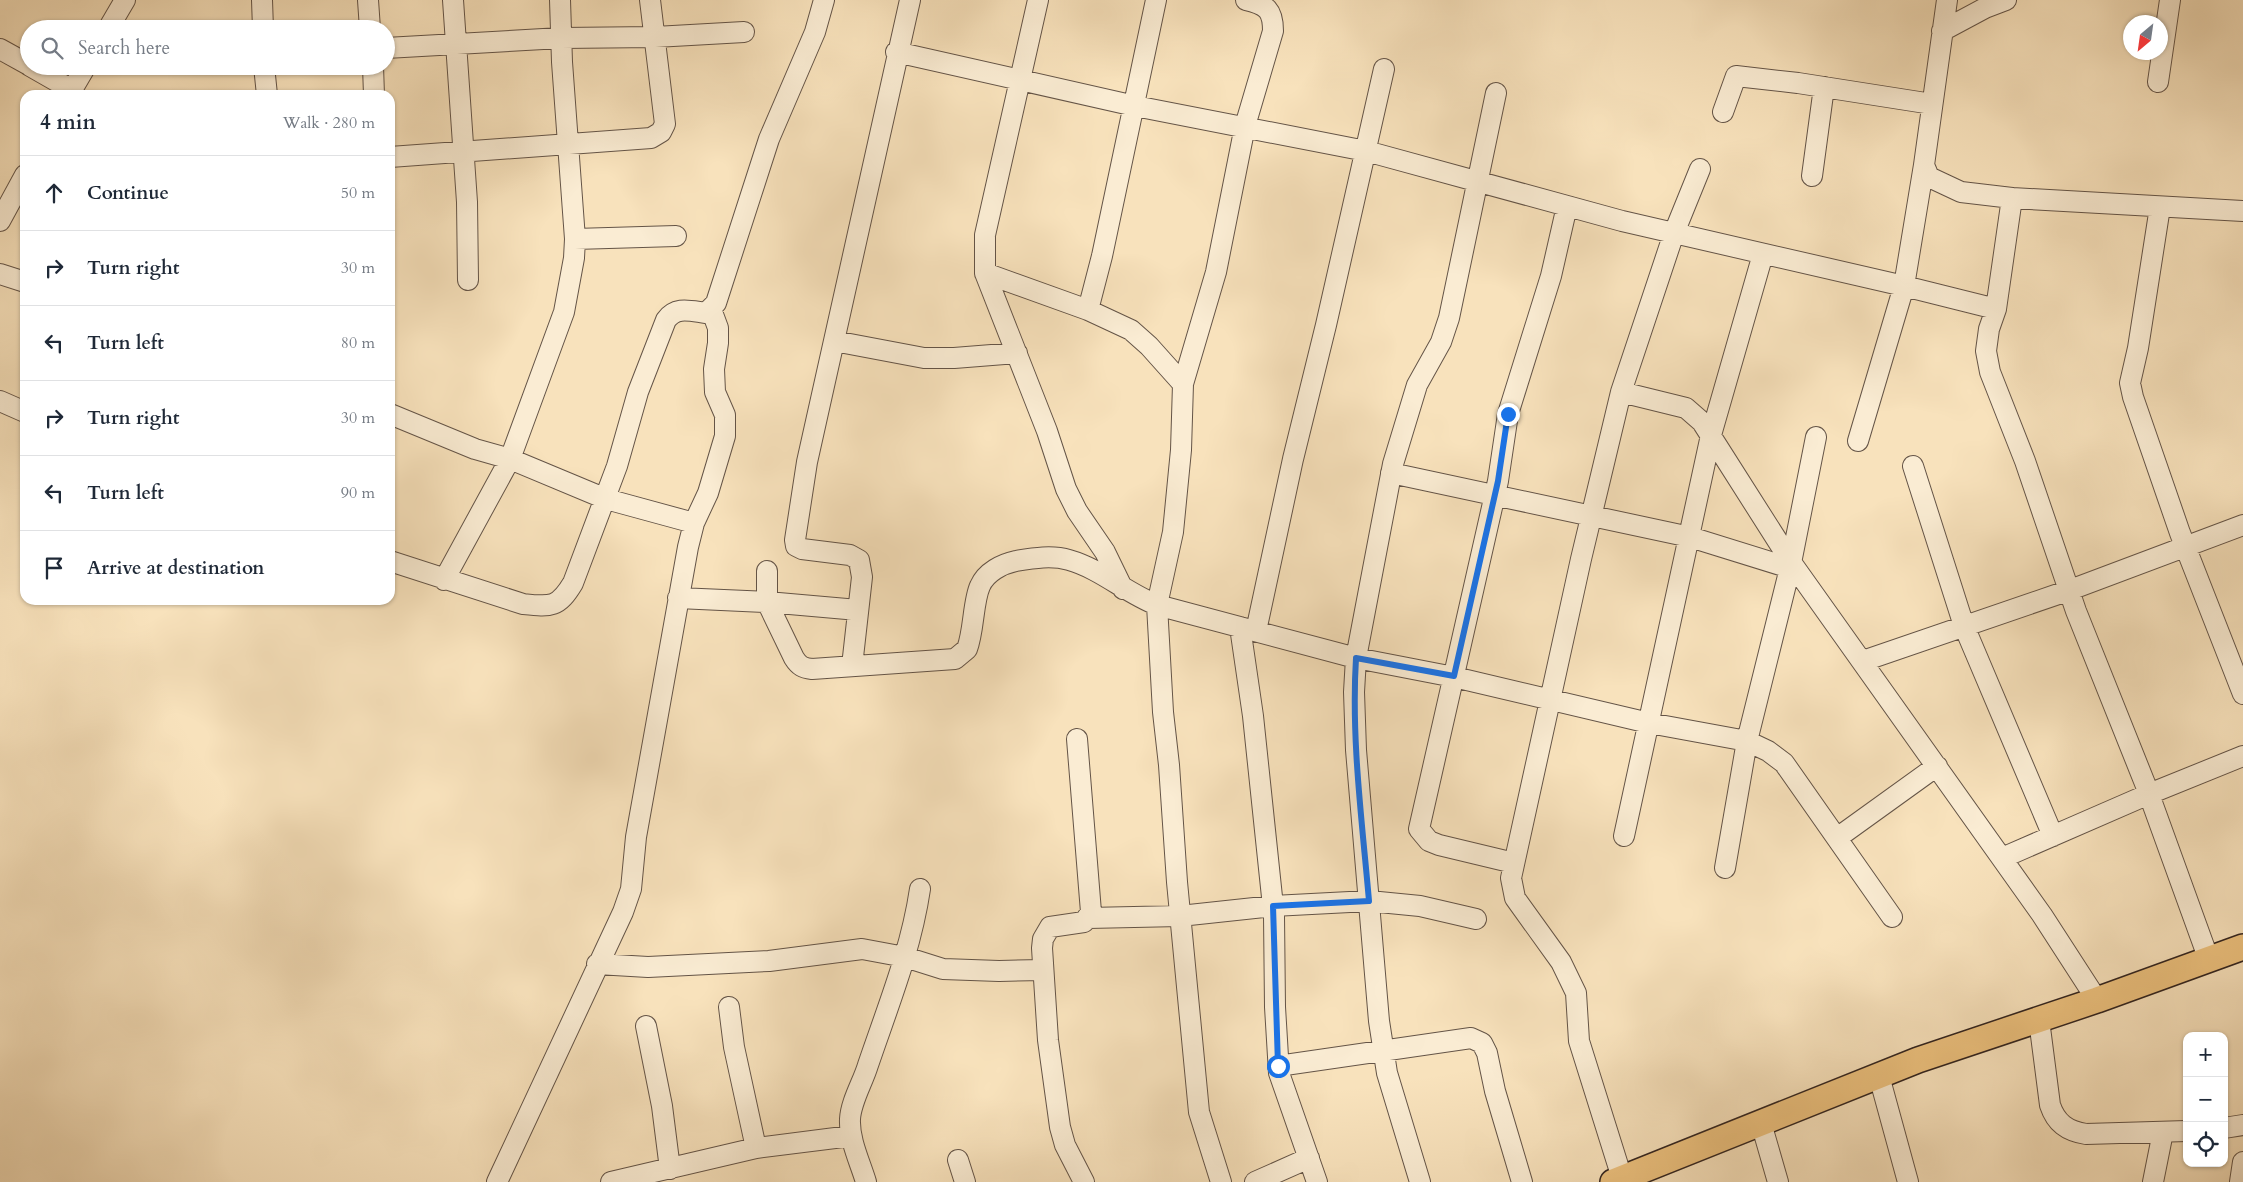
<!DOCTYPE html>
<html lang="en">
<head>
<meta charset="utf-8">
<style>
	:root { --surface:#fff; --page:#f2f2f3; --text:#1f2937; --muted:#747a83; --line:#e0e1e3 }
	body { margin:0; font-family:Cardo,serif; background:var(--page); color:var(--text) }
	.controls { position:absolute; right:15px; bottom:15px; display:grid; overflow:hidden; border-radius:10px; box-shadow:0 1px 4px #0004 }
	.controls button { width:45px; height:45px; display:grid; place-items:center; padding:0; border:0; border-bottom:1px solid var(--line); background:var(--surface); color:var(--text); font:25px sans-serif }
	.compass { position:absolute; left:2123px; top:15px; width:45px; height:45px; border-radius:50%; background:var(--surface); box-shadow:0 1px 4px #0004; rotate:209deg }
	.stop { position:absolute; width:15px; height:15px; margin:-11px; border:4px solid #1a73e8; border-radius:50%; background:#fff }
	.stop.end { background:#1a73e8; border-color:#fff; box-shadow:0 1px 5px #0008 }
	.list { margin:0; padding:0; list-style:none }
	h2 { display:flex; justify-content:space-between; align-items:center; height:65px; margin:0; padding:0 20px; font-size:21px }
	h2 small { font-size:16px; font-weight:400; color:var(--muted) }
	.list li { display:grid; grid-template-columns:32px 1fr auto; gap:15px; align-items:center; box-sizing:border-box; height:75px; padding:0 20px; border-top:1px solid var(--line) }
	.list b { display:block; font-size:19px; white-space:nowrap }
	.list em { font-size:16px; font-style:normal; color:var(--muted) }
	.icon { flex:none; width:28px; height:28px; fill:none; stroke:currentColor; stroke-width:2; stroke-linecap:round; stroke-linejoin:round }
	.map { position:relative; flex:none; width:2243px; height:1182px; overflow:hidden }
	.search { position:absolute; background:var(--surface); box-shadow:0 1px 4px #0004; left:20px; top:20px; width:375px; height:55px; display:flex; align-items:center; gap:12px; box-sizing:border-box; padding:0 18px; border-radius:28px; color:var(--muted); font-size:19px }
	.panel { position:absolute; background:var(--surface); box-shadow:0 1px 4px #0004; left:20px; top:90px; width:375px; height:515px; border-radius:15px }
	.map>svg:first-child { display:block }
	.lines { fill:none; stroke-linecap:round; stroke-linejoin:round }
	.minor-casing { stroke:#645447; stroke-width:22 }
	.major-casing { stroke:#332520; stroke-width:28 }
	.minor { stroke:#faecd3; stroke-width:20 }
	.major { stroke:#ecc17e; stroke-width:25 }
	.route { stroke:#1a73e8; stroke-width:6 }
</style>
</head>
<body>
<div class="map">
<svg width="2243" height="1182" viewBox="0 0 2243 1182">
	<rect width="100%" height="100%" fill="#f8e2bc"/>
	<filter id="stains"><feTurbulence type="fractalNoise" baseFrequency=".004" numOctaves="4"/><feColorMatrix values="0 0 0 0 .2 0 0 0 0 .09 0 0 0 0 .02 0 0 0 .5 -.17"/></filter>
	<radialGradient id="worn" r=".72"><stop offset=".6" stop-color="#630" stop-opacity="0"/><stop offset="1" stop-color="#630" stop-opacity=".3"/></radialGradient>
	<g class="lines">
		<g class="minor-casing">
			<path id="minor" d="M262,0L263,29
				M368,0L370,29
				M453,0L467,202L468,280
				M1038,0L985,235V273L1088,310L1131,330L1149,346L1183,384L1181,450L1173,532L1157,605L1163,712L1169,765L1177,882L1199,1112L1221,1182
				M1947,0L1924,165L1929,177L1961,192L2012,198L2243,211
				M108,29L125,0
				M1942,31L1985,8L2006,0
				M386,48L561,38L655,37L744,32
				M0,49L29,65
				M896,52L1135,106L1366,151L1622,221L1904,286L1996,309
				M30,66L72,90
				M264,66L267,95
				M373,66L374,95
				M2158,82L2170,0
				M69,95L86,66
				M1723,112L1736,76L1798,83L1932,104
				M390,157L651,138L661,132L665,124L650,0
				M1812,176L1824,87
				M2012,198L1996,309L1989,329L1986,351L1990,372L2025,461L2076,611L2146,786L2209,960
				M2160,207L2138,348L2130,383L2133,397L2180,533L2243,694
				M0,221L25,175
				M575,239L676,236
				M985,273L1047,431L1066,489L1077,511L1105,552L1123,589
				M0,274L25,282
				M1088,310L1102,256L1156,0
				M834,341L924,358H954L1017,353
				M1183,384L1216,272L1245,126L1273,31C1273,10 1267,5 1246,0
				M1621,392L1674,233L1700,169
				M0,401L25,412
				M390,414L475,449L510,459L606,499L694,523
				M1858,441L1904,286L1924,165
				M1913,466L1964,626L2053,836
				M1391,473L1690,537L1790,568
				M390,561L523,604C551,607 558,608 573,583L617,466L638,392L666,320C676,306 690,311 706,313L716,303L769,139L815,32L824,0
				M767,571V602L794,658C799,666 803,668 812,669L955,659L967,649C974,631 973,601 980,586C986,572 1002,564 1016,561C1034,558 1052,555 1069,560C1101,569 1126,593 1157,605L1356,658L1454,677L1649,723L1747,741L1768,751L1784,763L1892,917
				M444,580L510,459L564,312L574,258L575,239L562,62L560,0
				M678,598L767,602L858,610
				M1240,627L1253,716L1274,916L1275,1007L1279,1073L1317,1182
				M1256,631L1293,459L1326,325L1384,69
				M1863,661L2070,590L2243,525
				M852,666L862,577L859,560L850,555L802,549L796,546L795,540L807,462L910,0
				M1077,739L1091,912L1084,922L1050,927L1043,939L1042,948L1048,1040L1060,1127L1065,1145L1084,1182
				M1624,836L1711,435L1763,254
				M1837,838L1937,766
				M2002,858L2149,794L2243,756
				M1514,863L1439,845L1429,841L1419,829L1498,481L1508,414L1551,276L1567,206
				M1725,868L1747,741L1790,568L1816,437
				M1088,918L1180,916L1273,906L1369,901L1420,906L1476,919
				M597,964L648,967L769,961L862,949L905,957L943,969L999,971L1043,970
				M729,1007L734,1047L756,1148
				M2039,1020L2050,1105C2056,1123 2067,1131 2086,1134L2187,1131
				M646,1026L662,1106L670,1169
				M1278,1066L1471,1038L1482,1043L1487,1053L1495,1091L1522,1182
				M1879,1076L1908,1182
				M1761,1123L1778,1182
				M2224,1128L2243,1125
				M958,1160L965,1182
				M1622,1178L1579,1041L1576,993L1561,962L1515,898L1511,878L1581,559L1621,392L1686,408L1702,422L1791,562L2042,915L2097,1000
				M497,1182L623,912L631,889L636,837L688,547L694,523L708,493L725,436V415L715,392L714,369L718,343V328L711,309
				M611,1182L756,1148L851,1136
				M866,1182C860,1162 849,1140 850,1119C851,1101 863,1082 868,1065C888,1006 911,950 920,889
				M1255,1182L1309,1158
				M1420,1182L1387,1073L1379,1021L1356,750L1354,692L1356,658L1393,464L1417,385L1441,342L1449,318L1496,93
				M2153,1182L2163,1132
				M2240,1182L2243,1162"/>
		</g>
		<g class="major-casing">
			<path id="major" d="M1613,1182L1918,1060L2097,1000L2243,947"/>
		</g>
		<use href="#minor" class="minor"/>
		<use href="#major" class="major"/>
	</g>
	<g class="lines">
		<path class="route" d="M1278,1066L1273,906L1369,901C1362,820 1351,739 1356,658L1454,676L1498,481L1508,414"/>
	</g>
	<rect width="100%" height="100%" filter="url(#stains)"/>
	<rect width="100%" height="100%" fill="url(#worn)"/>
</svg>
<div class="controls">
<button>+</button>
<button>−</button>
<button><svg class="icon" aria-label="locate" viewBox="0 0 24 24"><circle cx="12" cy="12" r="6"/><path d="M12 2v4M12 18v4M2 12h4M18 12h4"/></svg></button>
</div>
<svg class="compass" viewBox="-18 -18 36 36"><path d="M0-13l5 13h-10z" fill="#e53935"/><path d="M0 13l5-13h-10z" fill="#747a83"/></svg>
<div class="stop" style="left:1278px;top:1066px"></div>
<div class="stop end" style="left:1508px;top:414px"></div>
<div class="search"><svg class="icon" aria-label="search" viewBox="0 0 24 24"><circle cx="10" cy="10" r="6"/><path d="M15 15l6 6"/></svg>Search here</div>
<section class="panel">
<h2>4 min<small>Walk · 280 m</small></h2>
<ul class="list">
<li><svg class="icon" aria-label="ahead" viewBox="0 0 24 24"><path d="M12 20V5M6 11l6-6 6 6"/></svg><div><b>Continue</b></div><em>50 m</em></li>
<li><svg class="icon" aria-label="right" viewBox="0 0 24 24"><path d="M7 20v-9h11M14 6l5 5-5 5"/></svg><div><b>Turn right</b></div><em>30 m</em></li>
<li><svg class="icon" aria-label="left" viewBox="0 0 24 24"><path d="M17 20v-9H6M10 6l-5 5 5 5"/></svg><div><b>Turn left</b></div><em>80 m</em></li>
<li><svg class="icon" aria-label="right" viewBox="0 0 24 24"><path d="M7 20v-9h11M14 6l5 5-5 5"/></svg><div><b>Turn right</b></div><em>30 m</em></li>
<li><svg class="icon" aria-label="left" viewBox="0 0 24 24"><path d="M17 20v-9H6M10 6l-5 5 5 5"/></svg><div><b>Turn left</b></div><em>90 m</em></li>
<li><svg class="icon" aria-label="arrive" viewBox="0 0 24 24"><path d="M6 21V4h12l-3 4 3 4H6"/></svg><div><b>Arrive at destination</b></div></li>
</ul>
</section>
</div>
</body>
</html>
